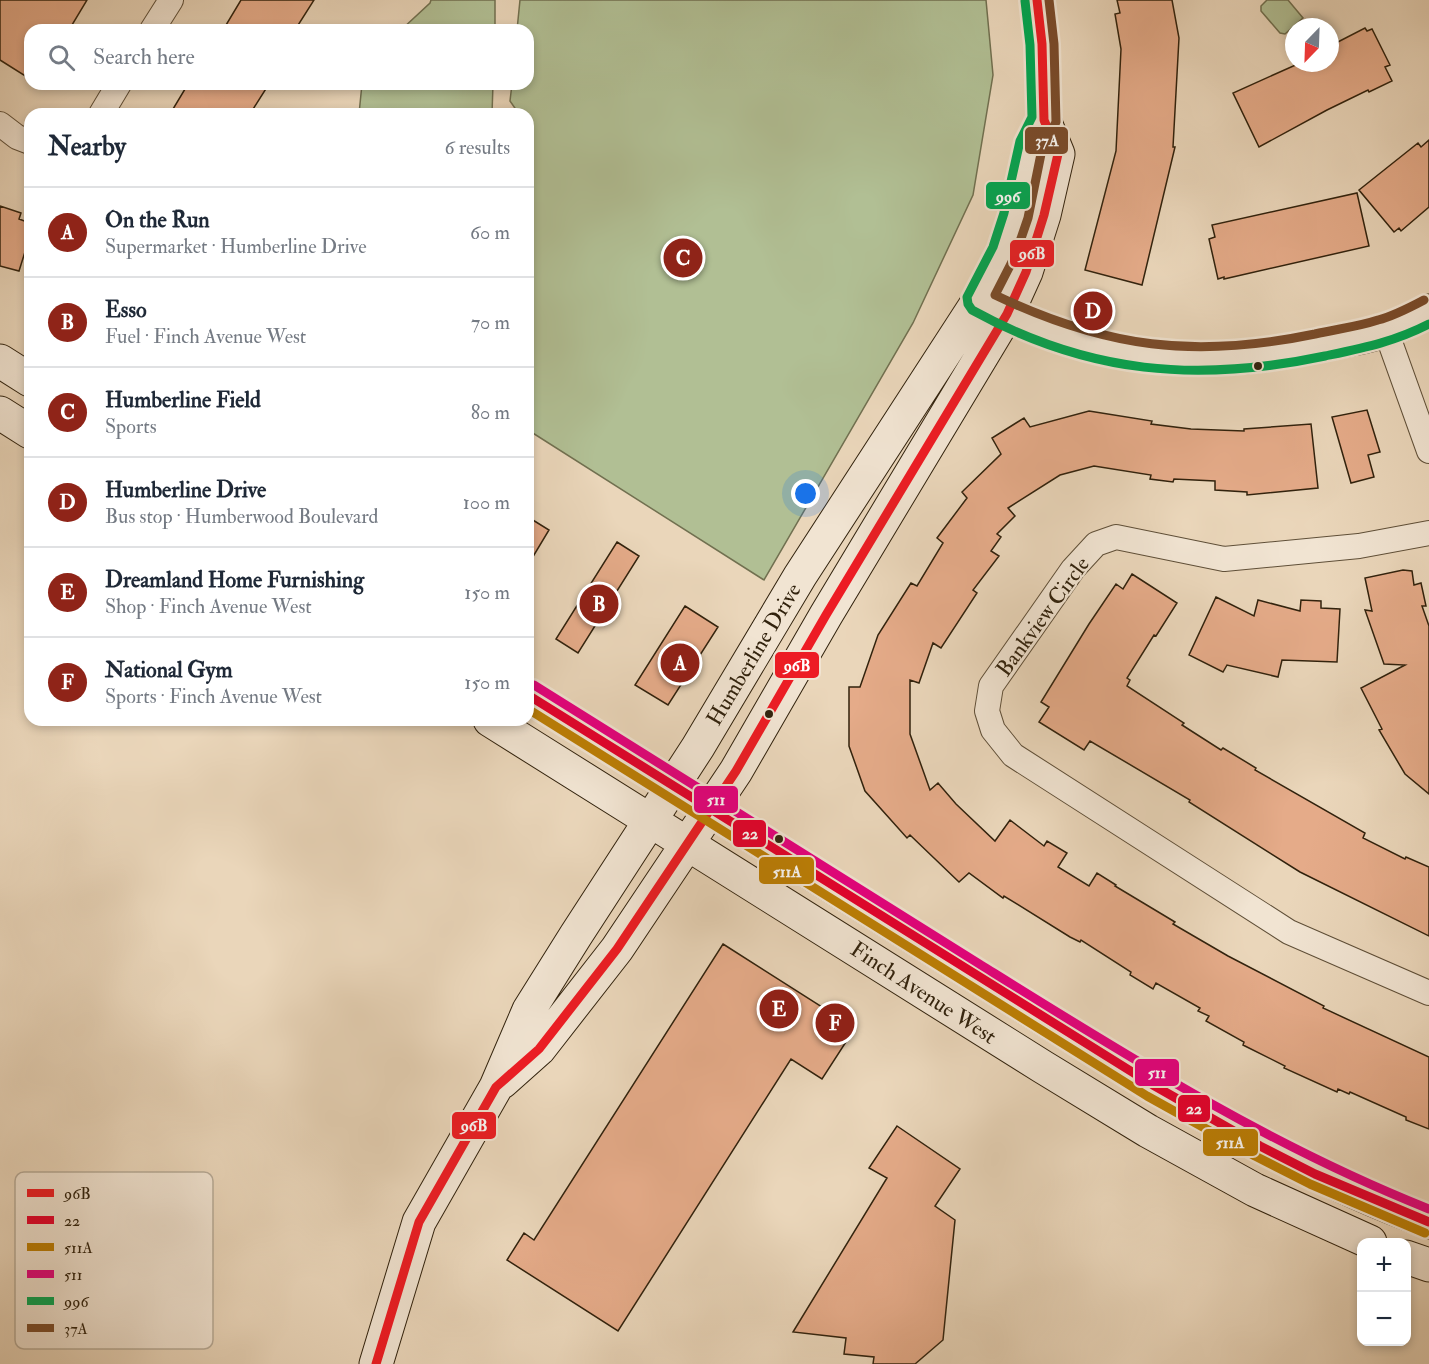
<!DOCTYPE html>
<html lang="en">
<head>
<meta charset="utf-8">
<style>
	:root { --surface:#fff; --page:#f2f2f3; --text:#1f2937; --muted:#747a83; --line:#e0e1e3; --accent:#8f2418 }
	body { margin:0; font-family:"IM FELL Double Pica",serif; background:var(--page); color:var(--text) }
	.controls { position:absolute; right:18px; bottom:18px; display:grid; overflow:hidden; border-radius:12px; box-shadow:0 3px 9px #0003 }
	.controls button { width:54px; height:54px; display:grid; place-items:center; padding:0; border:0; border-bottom:2px solid var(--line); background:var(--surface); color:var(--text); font:30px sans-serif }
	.compass { position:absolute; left:1285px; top:18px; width:54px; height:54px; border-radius:50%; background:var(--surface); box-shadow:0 3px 9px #0003; rotate:203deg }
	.you { position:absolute; left:806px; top:494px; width:21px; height:21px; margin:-15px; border:4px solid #fff; border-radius:50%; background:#1a73e8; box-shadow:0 0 0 9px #1a73e833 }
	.badge { display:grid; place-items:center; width:39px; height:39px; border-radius:50%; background:var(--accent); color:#fff; font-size:20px; font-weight:700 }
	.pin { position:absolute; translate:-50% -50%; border:3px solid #fff; box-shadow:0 2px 6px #0006 }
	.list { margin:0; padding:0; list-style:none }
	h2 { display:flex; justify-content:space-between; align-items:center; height:78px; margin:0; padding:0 24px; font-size:26px }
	h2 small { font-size:20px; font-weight:400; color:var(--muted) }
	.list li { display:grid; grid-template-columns:39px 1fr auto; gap:18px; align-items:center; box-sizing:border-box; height:90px; padding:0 24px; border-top:2px solid var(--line) }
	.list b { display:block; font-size:22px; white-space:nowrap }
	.list p { margin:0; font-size:20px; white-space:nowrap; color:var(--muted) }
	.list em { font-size:20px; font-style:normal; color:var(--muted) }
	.icon { flex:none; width:33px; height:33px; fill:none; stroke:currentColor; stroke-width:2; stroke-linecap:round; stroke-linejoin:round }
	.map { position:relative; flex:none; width:1429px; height:1364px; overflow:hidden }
	.search { position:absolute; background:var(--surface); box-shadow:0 3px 9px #0003; left:24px; top:24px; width:510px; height:66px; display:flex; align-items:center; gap:15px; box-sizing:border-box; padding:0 21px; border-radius:18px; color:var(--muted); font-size:22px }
	.panel { position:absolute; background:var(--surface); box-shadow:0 3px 9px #0003; left:24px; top:108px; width:510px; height:618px; border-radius:18px }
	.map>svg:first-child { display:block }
	.green { fill:#b1bf94; stroke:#717050; stroke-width:1.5 }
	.building { fill:#e5ab89; stroke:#31220d; stroke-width:1.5 }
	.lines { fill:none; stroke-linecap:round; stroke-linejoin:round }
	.street-casing { stroke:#5f4f38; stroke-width:26 }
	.secondary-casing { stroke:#31220d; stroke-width:35 }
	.street { stroke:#f1e4d2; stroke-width:24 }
	.secondary { stroke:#f1e4d2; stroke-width:33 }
	.bus-1-casing { stroke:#f1e4d2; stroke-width:14 }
	.bus-2-casing { stroke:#f1e4d2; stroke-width:14 }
	.bus-3-casing { stroke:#f1e4d2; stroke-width:14 }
	.bus-4-casing { stroke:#f1e4d2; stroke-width:14 }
	.bus-5-casing { stroke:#f1e4d2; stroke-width:14 }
	.bus-6-casing { stroke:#f1e4d2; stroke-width:14 }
	.bus-1 { stroke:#ed1c24; stroke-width:9 }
	.bus-2 { stroke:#e4002b; stroke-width:9 }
	.bus-3 { stroke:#bc7e04; stroke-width:9 }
	.bus-4 { stroke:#e5007d; stroke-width:9 }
	.bus-5 { stroke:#00a651; stroke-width:9 }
	.bus-6 { stroke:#7a4b2a; stroke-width:9 }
	.bus-dot { fill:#31220d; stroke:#f1e4d2; stroke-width:2 }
	.labels { text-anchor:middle; stroke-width:4.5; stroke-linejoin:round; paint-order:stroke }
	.street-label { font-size:22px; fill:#31220d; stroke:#f1e4d2 }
	.key { fill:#f1e4d2; stroke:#b7aa97; stroke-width:1.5 }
	.key-label { font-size:16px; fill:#31220d }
	.line-badge { stroke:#f1e4d2; stroke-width:2 }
	.badge-label { font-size:16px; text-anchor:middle; font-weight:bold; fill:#fff }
</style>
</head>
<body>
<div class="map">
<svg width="1429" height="1364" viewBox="0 0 1429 1364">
	<rect width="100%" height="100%" fill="#ead6ba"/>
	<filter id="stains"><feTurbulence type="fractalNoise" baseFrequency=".00333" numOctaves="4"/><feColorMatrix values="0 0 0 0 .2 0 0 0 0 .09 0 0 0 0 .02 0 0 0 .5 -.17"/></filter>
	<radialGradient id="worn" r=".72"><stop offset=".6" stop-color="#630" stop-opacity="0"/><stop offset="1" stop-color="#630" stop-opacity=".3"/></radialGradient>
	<path class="green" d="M431,0H495V30H401L430,3Z
		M520,0H986L993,75L973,195L913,323L764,580L528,430L529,120L528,114H519L510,101L512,84H528V30H517Z
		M1267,0H1288L1303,18L1285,34L1280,33L1261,11V6Z
		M362,84H493L492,114H359Z"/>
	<path class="building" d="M0,0H87L69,30H30V79L0,60Z
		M241,0H314L295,30H223Z
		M1117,0H1172L1179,38L1173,147H1175L1142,285L1085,270L1116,151L1121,49L1115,14L1120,13Z
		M1365,28L1367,31L1372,29L1390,65L1385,67L1392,81L1369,92L1368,90L1327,110L1259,147L1233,93L1300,63H1330V46Z
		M188,84H269L250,114H170Z
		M1429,140V207L1401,231L1399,228L1394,232L1359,190L1418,143L1421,147Z
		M1357,193L1369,246L1224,279V277L1218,279L1209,239L1215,237L1212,225Z
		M0,206L21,213L19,219L30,223V236L19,271L0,266Z
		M1367,410L1380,452L1368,455L1374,477L1351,483L1332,417Z
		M1089,411L1152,421L1151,424L1191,429L1244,431V429L1311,424L1318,488L1247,495V492L1215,490V481L1174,479L1173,482L1150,479L1151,475L1094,466L1060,475L1008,508L1015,516L997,534L1001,537L991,551L999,556L973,590L977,593L941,648L933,643L919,683L910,680V734L930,790L938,783L956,804L995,841L1010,820L1044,846L1047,841L1067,853L1058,867L1089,886L1097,873L1116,885L1115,886L1175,922L1173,924L1228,956L1324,1006L1323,1008L1429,1057V1129L1406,1120V1117L1350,1092L1349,1094L1338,1089L1337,1092L1284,1068L1285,1066L1243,1045L1244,1042L1206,1021L1209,1016L1198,1011L1200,1008L1156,983L1153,989L1130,975L1131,972L1081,940L1080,942L1070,937L1004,896L1003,898L969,873L959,882L910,835L907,838L865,791L849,746V687H860L878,635L911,583L917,586L943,543L937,538L967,498L962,492L1001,454L992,438L1024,418L1030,427Z
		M528,517L549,530L528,565Z
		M617,542L639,556L578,653L556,639Z
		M1403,570L1412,571L1414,585L1421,583L1426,606H1422L1429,626V794L1405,774L1379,730L1382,729L1361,688L1405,665L1384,664L1365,610L1372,611L1365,578Z
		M1132,574L1177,603L1156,636L1154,635L1127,678L1130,680L1127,686L1184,723L1182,725L1221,750L1223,748L1256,768L1255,770L1365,833L1363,838L1405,859L1406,857L1429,867V936L1300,872L1189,802L1190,800L1090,741L1084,750L1039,722L1049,707L1041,702L1089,624L1116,584L1123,589Z
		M1216,597L1254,616L1258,600L1300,611L1301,600L1321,601V608L1340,609L1337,662L1282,660L1278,677L1227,665L1223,672L1189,655Z
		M685,606L718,627L668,705L635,685Z
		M723,944L855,1028L822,1079L791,1059L618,1331L507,1260L524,1233L534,1240Z
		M897,1126L960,1169L935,1206L955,1220L943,1340L915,1364H873L874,1357L844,1354L846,1338L793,1332L887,1178L869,1168Z"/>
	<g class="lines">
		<g class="street-casing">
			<path id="street" d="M152,30L171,0
				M101,114L119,84
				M0,124L17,137L30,142
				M1386,331L1429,451
				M1429,533L1359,546L1224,559L1116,537L1096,544L1073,569L991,686L987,711L993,730L1013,755L1289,932L1429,993"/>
		</g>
		<g class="secondary-casing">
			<path id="secondary" d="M989,305C1100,359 1199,372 1321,345C1342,340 1367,338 1387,330C1402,325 1415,318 1429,311
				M0,361L30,380
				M0,413L30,432
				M528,695C683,793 839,891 995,988C1135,1075 1274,1165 1429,1222
				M490,720L1043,1067L1148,1131L1255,1190L1370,1242
				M502,1082L539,1049L617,949L736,771L826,615L1007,314L1026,272L1044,215L1058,154L1044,120L1042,44L1037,0
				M1406,1257L1429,1265
				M376,1364L419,1222L496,1087L529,1010L576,935L698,747L800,576L979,300L1004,252L1016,216L1031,145L1044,120"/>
		</g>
		<use href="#street" class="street"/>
		<use href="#secondary" class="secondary"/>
		<g class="bus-1-casing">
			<path id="bus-1" d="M376,1364L419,1222L496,1087L539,1049L617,949L736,771L826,615L1007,314L1026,272L1044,215L1058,154L1044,120L1042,44L1037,0"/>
		</g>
		<g class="bus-2-casing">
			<path id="bus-2" d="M528,695L1153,1085L1260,1146L1315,1174L1429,1222"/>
		</g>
		<g class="bus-3-casing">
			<path id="bus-3" d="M528,709L1147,1096L1255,1156L1310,1184L1425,1233"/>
		</g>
		<g class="bus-4-casing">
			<path id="bus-4" d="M534,685C683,779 832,872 981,965C1127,1056 1268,1145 1429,1209"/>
		</g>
		<g class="bus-5-casing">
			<path id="bus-5" d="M1025,1L1030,45L1032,117L1020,141L1004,213L993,247L967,297L968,304L972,310C1088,374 1197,383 1325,356C1363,348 1394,342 1429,324"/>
		</g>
		<g class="bus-6-casing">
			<path id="bus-6" d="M1049,0L1054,44L1056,122L1042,149L1028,218L1015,256L995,295C1106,348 1195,359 1315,334C1336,329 1357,327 1378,320C1394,316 1409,308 1424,300"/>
		</g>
		<use href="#bus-1" class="bus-1"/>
		<use href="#bus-2" class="bus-2"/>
		<use href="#bus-3" class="bus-3"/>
		<use href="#bus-4" class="bus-4"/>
		<use href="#bus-5" class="bus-5"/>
		<use href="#bus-6" class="bus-6"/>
	</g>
	<g class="bus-dot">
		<circle cx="1258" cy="366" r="5"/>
		<circle cx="769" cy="714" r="5"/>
		<circle cx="779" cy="839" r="5"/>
	</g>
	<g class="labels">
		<g class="street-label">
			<text transform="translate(1042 616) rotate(-54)" y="8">Bankview Circle</text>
			<text transform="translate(753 654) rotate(-59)" y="8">Humberline Drive</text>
			<text transform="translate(924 992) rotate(33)" y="8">Finch Avenue West</text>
		</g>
	</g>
	<rect x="15" y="1172" width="198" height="177" rx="9" class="key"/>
	<rect x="27" y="1189" width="27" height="8" fill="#ed1c24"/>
	<rect x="27" y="1216" width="27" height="8" fill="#e4002b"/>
	<rect x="27" y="1243" width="27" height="8" fill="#bc7e04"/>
	<rect x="27" y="1270" width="27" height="8" fill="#e5007d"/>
	<rect x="27" y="1297" width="27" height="8" fill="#00a651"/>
	<rect x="27" y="1324" width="27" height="8" fill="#7a4b2a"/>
	<g class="key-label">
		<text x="64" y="1199">96B</text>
		<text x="64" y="1226">22</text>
		<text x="64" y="1253">511A</text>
		<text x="64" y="1280">511</text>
		<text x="64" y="1307">996</text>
		<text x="64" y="1334">37A</text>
	</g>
	<g class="line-badge">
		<rect x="1024" y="126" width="45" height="29" rx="6" fill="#7a4b2a"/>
		<rect x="985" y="181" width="46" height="29" rx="6" fill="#00a651"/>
		<rect x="1009" y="239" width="46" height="29" rx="6" fill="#ed1c24"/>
		<rect x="774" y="651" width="46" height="28" rx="6" fill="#ed1c24"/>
		<rect x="693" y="785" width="46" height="29" rx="6" fill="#e5007d"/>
		<rect x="732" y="819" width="35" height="29" rx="6" fill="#e4002b"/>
		<rect x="758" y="856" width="57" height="29" rx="6" fill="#bc7e04"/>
		<rect x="1134" y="1058" width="46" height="29" rx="6" fill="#e5007d"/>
		<rect x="1177" y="1094" width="34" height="29" rx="6" fill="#e4002b"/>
		<rect x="451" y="1111" width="46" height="29" rx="6" fill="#ed1c24"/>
		<rect x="1202" y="1128" width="57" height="29" rx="6" fill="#bc7e04"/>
	</g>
	<g class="badge-label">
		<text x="1047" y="146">37A</text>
		<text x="1008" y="202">996</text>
		<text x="1032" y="259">96B</text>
		<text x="797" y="671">96B</text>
		<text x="716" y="805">511</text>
		<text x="750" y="839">22</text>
		<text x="787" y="877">511A</text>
		<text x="1157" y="1078">511</text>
		<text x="1194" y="1114">22</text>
		<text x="474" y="1131">96B</text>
		<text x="1230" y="1148">511A</text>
	</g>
	<rect width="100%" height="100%" filter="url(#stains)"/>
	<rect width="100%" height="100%" fill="url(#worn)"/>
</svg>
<div class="controls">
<button>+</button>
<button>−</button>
</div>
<svg class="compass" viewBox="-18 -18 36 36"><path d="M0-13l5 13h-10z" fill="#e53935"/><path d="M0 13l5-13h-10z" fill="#747a83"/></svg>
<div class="you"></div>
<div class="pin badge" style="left:680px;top:663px">A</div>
<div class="pin badge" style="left:599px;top:604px">B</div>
<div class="pin badge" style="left:683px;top:258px">C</div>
<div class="pin badge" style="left:1093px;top:311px">D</div>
<div class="pin badge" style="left:779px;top:1009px">E</div>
<div class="pin badge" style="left:835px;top:1023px">F</div>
<div class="search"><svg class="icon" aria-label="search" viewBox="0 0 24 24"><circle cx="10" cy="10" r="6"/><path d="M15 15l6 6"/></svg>Search here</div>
<section class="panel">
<h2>Nearby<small>6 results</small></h2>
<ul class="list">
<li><span class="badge">A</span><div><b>On the Run</b><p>Supermarket · Humberline Drive</p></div><em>60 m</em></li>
<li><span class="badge">B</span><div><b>Esso</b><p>Fuel · Finch Avenue West</p></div><em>70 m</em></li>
<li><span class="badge">C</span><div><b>Humberline Field</b><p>Sports</p></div><em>80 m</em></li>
<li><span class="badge">D</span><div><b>Humberline Drive</b><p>Bus stop · Humberwood Boulevard</p></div><em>100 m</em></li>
<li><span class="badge">E</span><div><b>Dreamland Home Furnishing</b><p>Shop · Finch Avenue West</p></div><em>150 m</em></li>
<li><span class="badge">F</span><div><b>National Gym</b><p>Sports · Finch Avenue West</p></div><em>150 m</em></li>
</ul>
</section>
</div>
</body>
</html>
